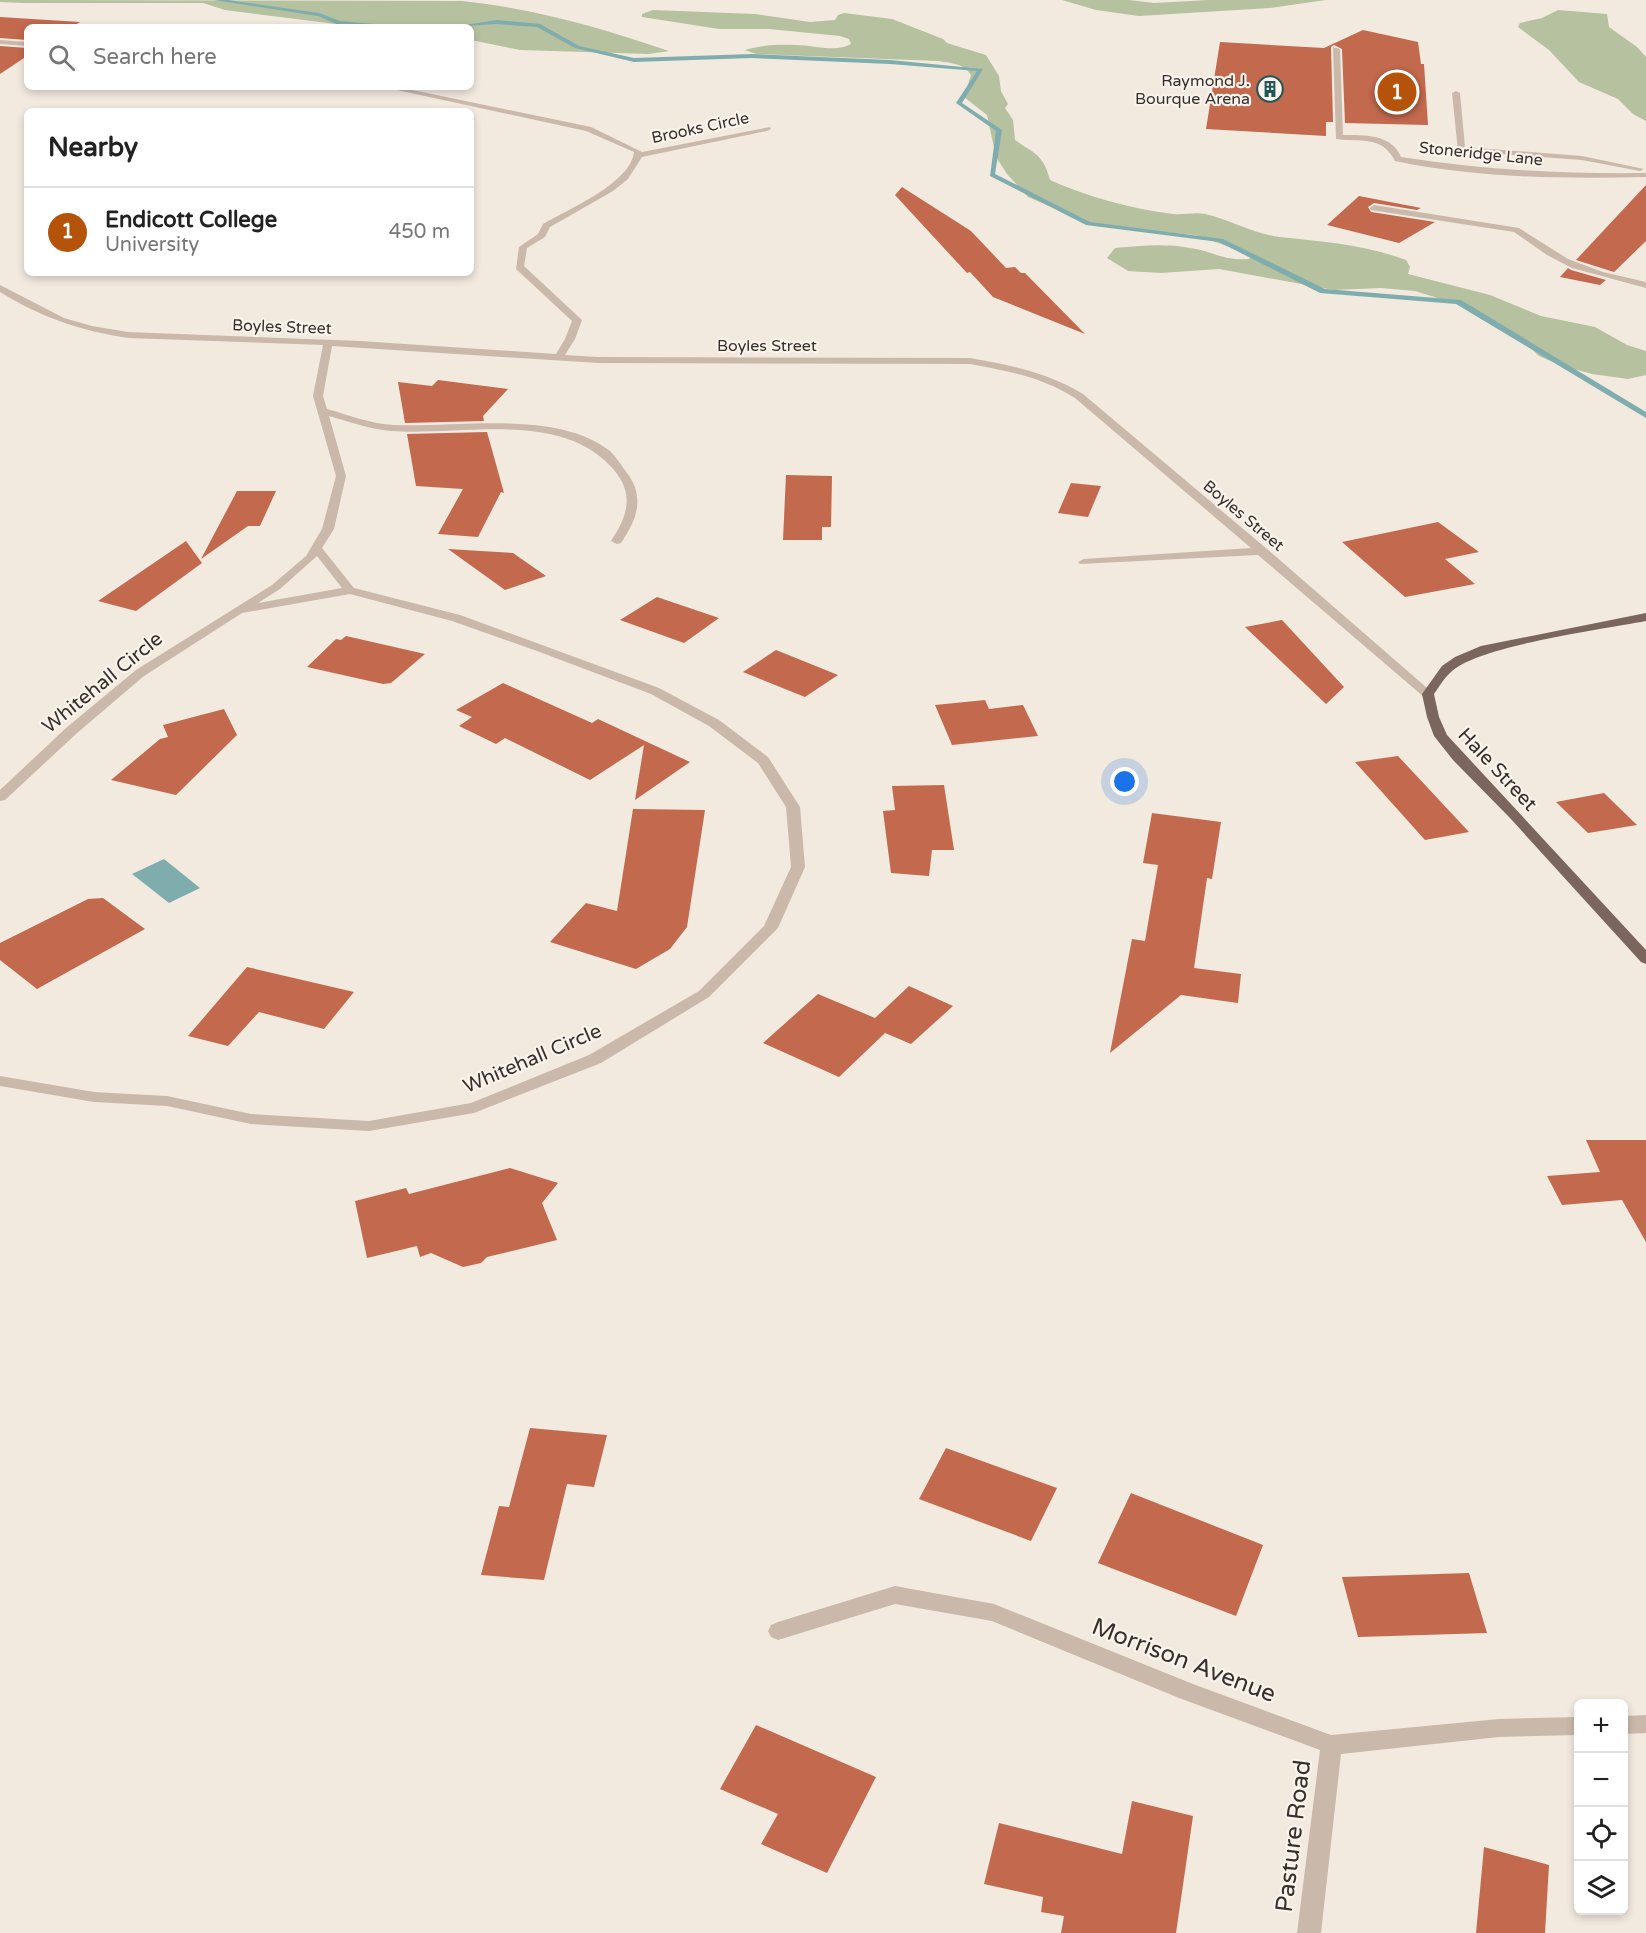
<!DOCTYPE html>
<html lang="en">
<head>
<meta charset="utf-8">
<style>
	:root { --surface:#fff; --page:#f6f6f6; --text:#222; --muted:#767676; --line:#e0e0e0; --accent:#b45309 }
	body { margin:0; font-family:"Varela Round",sans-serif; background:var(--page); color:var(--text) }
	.controls { position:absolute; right:18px; bottom:18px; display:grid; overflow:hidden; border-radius:9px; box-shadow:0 3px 9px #0003 }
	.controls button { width:54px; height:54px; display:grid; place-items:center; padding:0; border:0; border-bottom:2px solid var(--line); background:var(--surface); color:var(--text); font:30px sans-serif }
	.you { position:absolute; left:1125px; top:782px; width:21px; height:21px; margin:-15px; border:4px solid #fff; border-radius:50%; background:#1a73e8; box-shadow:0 0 0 9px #1a73e833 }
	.badge { display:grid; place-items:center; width:39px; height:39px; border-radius:50%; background:var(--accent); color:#fff; font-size:20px; font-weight:700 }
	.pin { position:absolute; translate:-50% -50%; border:3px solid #fff; box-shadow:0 2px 6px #0006 }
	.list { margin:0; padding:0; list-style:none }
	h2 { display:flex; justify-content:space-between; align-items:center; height:78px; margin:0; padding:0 24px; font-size:26px }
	h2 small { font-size:20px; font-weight:400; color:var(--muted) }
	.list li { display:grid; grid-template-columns:39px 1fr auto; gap:18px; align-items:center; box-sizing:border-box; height:90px; padding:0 24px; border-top:2px solid var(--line) }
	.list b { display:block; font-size:22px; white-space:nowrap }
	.list p { margin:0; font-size:20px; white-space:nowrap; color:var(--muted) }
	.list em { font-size:20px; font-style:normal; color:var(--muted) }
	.icon { flex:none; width:33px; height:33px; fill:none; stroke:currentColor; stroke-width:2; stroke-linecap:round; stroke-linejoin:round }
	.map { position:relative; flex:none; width:1646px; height:1933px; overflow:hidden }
	.search { position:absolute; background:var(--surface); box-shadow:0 3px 9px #0003; left:24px; top:24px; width:450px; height:66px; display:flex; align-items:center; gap:15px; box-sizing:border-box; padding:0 21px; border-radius:9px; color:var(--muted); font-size:22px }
	.panel { position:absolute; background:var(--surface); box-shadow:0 3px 9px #0003; left:24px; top:108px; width:450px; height:168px; border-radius:9px }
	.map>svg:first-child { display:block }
	.green { fill:#b6c1a0 }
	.water { fill:#7fadae }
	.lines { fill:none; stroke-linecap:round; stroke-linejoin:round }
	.stream { fill:#7fadae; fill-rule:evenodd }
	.building { fill:#c2694e }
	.minor { fill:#cab9ab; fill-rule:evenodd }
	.major { fill:#7a665c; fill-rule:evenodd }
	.labels { text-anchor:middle; stroke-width:4.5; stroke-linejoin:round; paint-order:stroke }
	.far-poi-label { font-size:16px; fill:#382f2a; stroke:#faf3ec; text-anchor:end }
	.far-street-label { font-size:16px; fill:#382f2a; stroke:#faf3ec }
	.street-label { font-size:20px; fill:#382f2a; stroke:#faf3ec }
	.near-street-label { font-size:24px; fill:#382f2a; stroke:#faf3ec }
</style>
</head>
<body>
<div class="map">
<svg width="1646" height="1933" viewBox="0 0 1646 1933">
	<rect width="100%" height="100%" fill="#f2e9df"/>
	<path class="green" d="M0,0L462,1C536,9 599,27 669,51L649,54L520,50L471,40V27L336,24L225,10L203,3H24L0,2Z
		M1062,0H1129L1154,3L1209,0H1326L1270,8L1139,16L1096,10Z
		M653,10L755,14L810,22L835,20L838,15L844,13L892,19L943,39L947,43L986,55L999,76L1001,91L1008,104L1005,108L1013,120L1015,140C1035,154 1043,154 1050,180C1088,197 1132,209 1173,214C1184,215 1195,212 1205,214C1231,220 1254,234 1280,237C1325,242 1362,244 1406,260L1410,267L1408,274L1490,295L1541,316L1595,327L1627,345L1646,351V375L1628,379L1592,374L1560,365L1539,356L1517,335L1499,329L1460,305L1415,291L1381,288L1334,290L1219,269L1161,273L1128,271L1107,258L1115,248C1139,246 1165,243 1190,248C1213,251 1222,261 1249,259L1253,255L1195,235L1096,226L1028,197L1007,174L996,157L987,115L964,97L971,75C964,63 950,63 938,61L756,54L745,50C761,45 779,44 796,45C813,45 836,53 851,44L849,39L840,36L769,29H719L642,17V14Z
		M1558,10L1607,14L1609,27L1637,47L1646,57V121L1633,114L1618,99L1579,82L1549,50L1518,27L1520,23L1542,18Z"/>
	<path class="water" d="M164,859L200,888L169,903L132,874Z"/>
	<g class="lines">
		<path class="stream" d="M214,0H228L319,13L340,21L407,27L339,25L318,16Z
			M496,20L540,24L579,46L634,58L752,54L890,60L983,69L962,103L1002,130L995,174L1090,222L1223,239L1325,289L1461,300L1646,412V418L1456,304L1320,293L1219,242L1086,225L990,176L996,131L956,103L977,71L890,64L752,58L634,62L575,48L537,27L496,24L453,27Z"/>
	</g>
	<path class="building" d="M0,17L80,22L72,27H27V40L0,38Z
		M1363,30L1418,42L1421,64H1424L1428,125L1345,123L1342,49L1334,45L1331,47L1333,122H1326V136L1206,129L1220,42L1324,48Z
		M0,46L27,48V56L0,74Z
		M1646,185V241L1614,272L1576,260Z
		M902,187L971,231L1006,268L1015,267L1021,273H1025L1085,334L993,297L970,272L967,273L895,195Z
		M1359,196L1421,208L1417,210L1374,203L1368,207L1371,212L1435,222L1399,243L1327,225Z
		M1568,268L1571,270L1606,280L1600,285L1560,277Z
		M438,380L469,384L508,389L483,416L484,421L405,423L398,382L432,386Z
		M487,432L504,493L501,492L478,537L438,534L463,489L416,486L407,434Z
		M786,475L832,476L831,527H822V540H783Z
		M1071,483L1101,486L1088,517L1058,513Z
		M237,491H276L260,526H248L201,559Z
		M1438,522L1479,552L1445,559L1475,584L1405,597L1342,542Z
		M186,541L202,563L136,611L98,601Z
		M448,549L513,553L546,576L505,590Z
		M657,597L719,618L684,643L620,620Z
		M1282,620L1344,687L1326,704L1245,627Z
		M346,636L425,654L391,683L383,684L307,667L336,639L341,640Z
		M776,650L838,675L805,697L743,672Z
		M503,683L592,723L598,719L690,762L635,800L644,745L590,780L505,738L496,744L459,726L472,717L456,710Z
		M985,700L989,709L1023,705L1038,736L952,745L935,705Z
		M224,709L237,735L176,795L111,780L160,739L168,737L163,725Z
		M1398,756L1469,832L1425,840L1355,762Z
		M944,785L954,850H932L929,876L891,873L883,811L895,810L892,786Z
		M1604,793L1637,825L1588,833L1556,802Z
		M633,809L705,810L687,927L670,949L636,969L550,942L586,903L617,911Z
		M1152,813L1221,822L1212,879L1207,878L1194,968L1241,974L1238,1003L1181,995L1110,1053L1132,939L1145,941L1158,865L1143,863Z
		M103,898L145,929L37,989L0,960V943L88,899Z
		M247,967L354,992L324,1029L259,1012L228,1046L188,1036Z
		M909,986L953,1006L911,1044L885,1033L839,1077L763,1043L818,994L875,1018Z
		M1586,1140H1646V1242L1622,1200L1562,1205L1547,1176L1600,1172Z
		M510,1168L558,1183L542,1203L557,1240L487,1257L481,1263L463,1267L431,1253L420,1257L417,1246L367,1258L355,1201L406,1188L409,1194Z
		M530,1428L607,1435L594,1487L567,1484L544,1580L481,1575L499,1506L509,1507Z
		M946,1448L1057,1488L1031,1541L919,1499Z
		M1131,1493L1263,1545L1236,1616L1098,1563Z
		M1469,1573L1487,1633L1358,1637L1342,1577Z
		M756,1725L876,1777L827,1873L761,1844L778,1814L720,1789Z
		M1132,1801L1193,1816L1176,1933H1061L1064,1916L1041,1912L1043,1897L984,1884L999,1823L1122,1854Z
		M1484,1847L1549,1865L1545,1933H1476Z"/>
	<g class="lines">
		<path class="minor" d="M0,40L27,42V46L0,44Z
			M1333,47L1340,49L1343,135C1364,135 1392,134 1401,157C1483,170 1564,174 1646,173V177C1563,179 1477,178 1395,161C1381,134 1361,143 1336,139Z
			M383,87H398L591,127L642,152L770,127L771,129L767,131L642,157L628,179L613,191L550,227L545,237L527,248L524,266L582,320L575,339L565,355L598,357L970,358C1010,365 1047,372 1083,394L1267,549L1434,694L1432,697H1424L1258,555L1080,564L1078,562L1084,559L1251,548L1075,398C1042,377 1008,371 970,364L598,363L332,346L323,396L327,409C349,415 371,424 394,425C457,428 557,409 610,451C615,456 620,463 624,469C646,495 638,518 621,543L617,544L611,541C627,517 635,495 614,470C563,409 462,436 391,431C370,429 349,422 329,416L346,476L334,529L322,548L354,588L460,615L659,688L719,720L768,757L800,807L805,867L778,928L709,997L601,1063L474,1113L369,1131L251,1124L167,1106L94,1102L0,1086V1076L94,1092L167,1096L251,1114L369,1121L471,1103L589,1055L699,991L764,926L791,867L786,807L758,763L709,726L651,694L537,651L452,621L350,594L242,613L144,676L76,734L5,800L0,801V790L66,728L136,670L272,585L306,556L322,529L336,476L313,396L323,345L128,338C81,331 40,317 0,292V285L64,318L92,326L128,332L360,341L556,354L565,339L572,321L516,269L519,247L538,234L543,224C567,210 631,183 634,152L586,131ZM317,556L342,588L258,603L280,589Z
			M1456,91L1460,93L1465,147L1582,156L1644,169L1640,171L1582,160L1458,151L1452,93Z
			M1374,205L1519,228L1568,259L1603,272L1646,282V288L1572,268L1547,255L1514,232L1371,210L1370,208Z
			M895,1586L994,1604L1193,1684L1331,1735L1499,1719L1578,1717V1735L1499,1737L1341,1754L1321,1933H1297L1320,1750L1179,1698L992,1621L895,1604L778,1640L771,1637L768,1631L771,1625L778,1622Z
			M1646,1715V1733L1624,1734V1716Z"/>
		<path class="major" d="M1646,613V621C1604,629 1477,646 1451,672C1444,678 1439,687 1434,694L1439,717L1447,735L1646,950V964L1641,962L1510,818L1453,760L1434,736L1427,717L1422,694L1442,666L1455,657L1481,646Z"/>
	</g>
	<defs>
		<g id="building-ring" transform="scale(1.35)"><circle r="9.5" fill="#faf3ec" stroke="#215659" stroke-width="1.5"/><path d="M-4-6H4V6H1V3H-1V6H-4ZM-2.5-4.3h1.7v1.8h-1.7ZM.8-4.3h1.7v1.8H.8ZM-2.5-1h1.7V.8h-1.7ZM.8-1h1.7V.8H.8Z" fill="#215659"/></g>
	</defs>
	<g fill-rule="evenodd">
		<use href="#building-ring" x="1270" y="89"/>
	</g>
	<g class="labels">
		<g class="far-poi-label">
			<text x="1250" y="86">Raymond J.<tspan x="1250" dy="18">Bourque Arena</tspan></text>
		</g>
		<g class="far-street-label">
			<text transform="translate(700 127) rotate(-12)" y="6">Brooks Circle</text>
			<text transform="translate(1481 153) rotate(6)" y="6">Stoneridge Lane</text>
			<text transform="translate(282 326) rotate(2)" y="6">Boyles Street</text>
			<text x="767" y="351">Boyles Street</text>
			<text transform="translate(1244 515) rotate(40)" y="6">Boyles Street</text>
		</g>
		<g class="street-label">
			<text transform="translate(102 682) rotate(-39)" y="7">Whitehall Circle</text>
			<text transform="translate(1498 769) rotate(47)" y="7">Hale Street</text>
			<text transform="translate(532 1058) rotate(-23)" y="7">Whitehall Circle</text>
		</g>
		<g class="near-street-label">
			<text transform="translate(1184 1660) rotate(21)" y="8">Morrison Avenue</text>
			<text transform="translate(1293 1836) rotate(-83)" y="8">Pasture Road</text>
		</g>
	</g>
</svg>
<div class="controls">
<button>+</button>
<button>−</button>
<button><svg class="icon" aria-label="locate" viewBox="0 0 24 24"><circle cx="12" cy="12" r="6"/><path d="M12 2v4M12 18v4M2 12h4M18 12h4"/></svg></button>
<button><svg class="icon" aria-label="layers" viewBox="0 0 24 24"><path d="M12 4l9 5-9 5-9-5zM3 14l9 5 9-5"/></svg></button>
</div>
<div class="you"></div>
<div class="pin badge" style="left:1397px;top:92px">1</div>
<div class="search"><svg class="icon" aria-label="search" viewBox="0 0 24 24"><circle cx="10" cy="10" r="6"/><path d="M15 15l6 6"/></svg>Search here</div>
<section class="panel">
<h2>Nearby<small></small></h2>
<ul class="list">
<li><span class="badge">1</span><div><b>Endicott College</b><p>University</p></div><em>450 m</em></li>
</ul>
</section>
</div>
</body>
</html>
